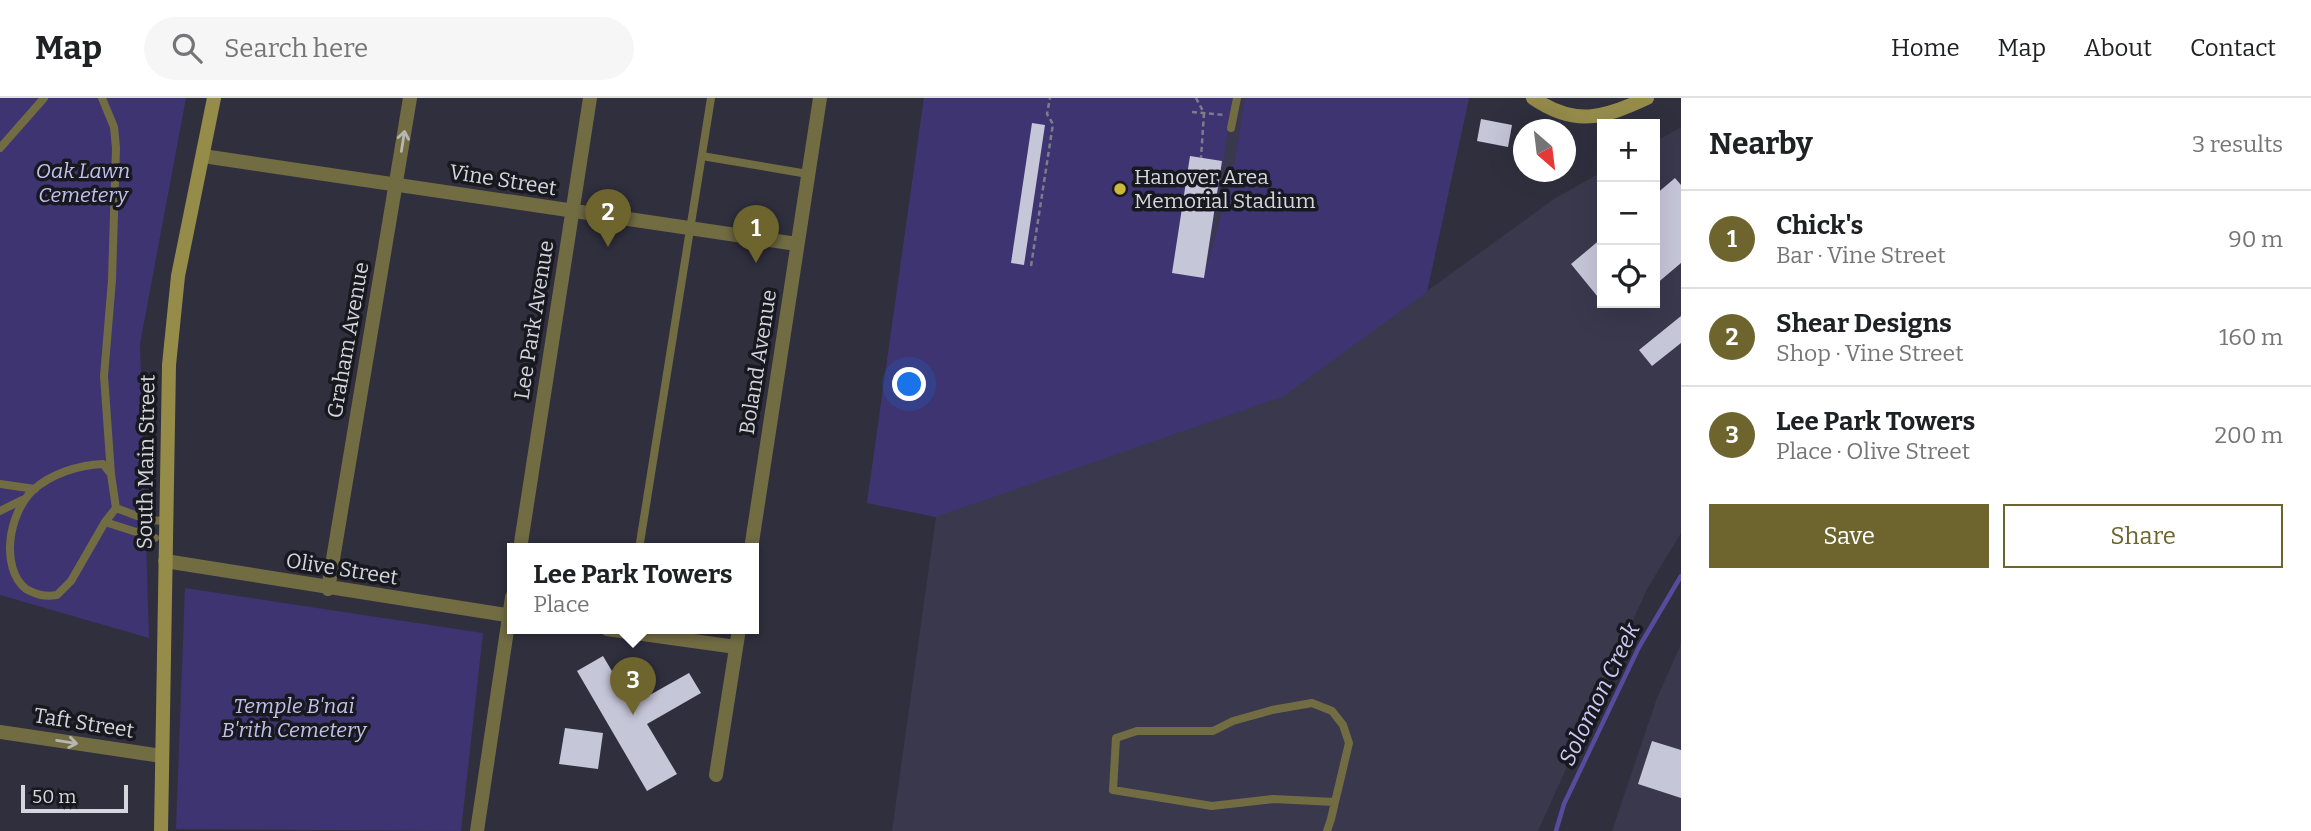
<!DOCTYPE html>
<html lang="en">
<head>
<meta charset="utf-8">
<style>
	:root { --surface:#fff; --page:#f6f6f6; --text:#202124; --muted:#757577; --line:#e0e0e0; --accent:#6d652d }
	body { margin:0; font-family:Bitter,serif; background:var(--page); color:var(--text) }
	.controls { position:absolute; right:21px; top:21px; display:grid; overflow:hidden; border-radius:0px; box-shadow:0 7px 28px #0002 }
	.controls button { width:63px; height:63px; display:grid; place-items:center; padding:0; border:0; border-bottom:2px solid var(--line); background:var(--surface); color:var(--text); font:35px sans-serif }
	.compass { position:absolute; left:1513px; top:21px; width:63px; height:63px; border-radius:50%; background:var(--surface); box-shadow:0 7px 28px #0002; rotate:152deg }
	.scale { position:absolute; left:21px; bottom:18px; width:107px; box-sizing:border-box; padding-left:7px; border:4px solid #d5d5de; border-top:0; font-size:19px; line-height:24px; white-space:nowrap; color:#d5d5de; -webkit-text-stroke:5px #18181f; paint-order:stroke }
	.you { position:absolute; left:910px; top:287px; width:24px; height:24px; margin:-18px; border:5px solid #fff; border-radius:50%; background:#1a73e8; box-shadow:0 0 0 10px #1a73e833 }
	.badge { display:grid; place-items:center; width:46px; height:46px; border-radius:50%; background:var(--accent); color:#fff; font-size:23px; font-weight:700 }
	.pin { position:absolute; translate:-50% -58px; filter:drop-shadow(0 2px 4px #0008) }
	.pin::after { content:''; position:absolute; top:37px; width:24px; height:21px; background:inherit; clip-path:polygon(0 0,100% 0,50% 100%) }
	.popup { position:absolute; left:507px; top:445px; width:252px; height:91px; box-sizing:border-box; display:grid; place-content:center; border-radius:0px; background:var(--surface); filter:drop-shadow(0 2px 5px #0005); font-size:23px; white-space:nowrap; color:var(--muted) }
	.popup b { font-size:26px; color:var(--text) }
	.popup::after { content:''; position:absolute; left:50%; top:100%; margin-left:-14px; border:14px solid transparent; border-top-color:var(--surface) }
	.list { margin:0; padding:0; list-style:none }
	h2 { display:flex; justify-content:space-between; align-items:center; height:91px; margin:0; padding:0 28px; font-size:30px }
	h2 small { font-size:23px; font-weight:400; color:var(--muted) }
	.list li { display:grid; grid-template-columns:46px 1fr auto; gap:21px; align-items:center; box-sizing:border-box; height:98px; padding:0 28px; border-top:2px solid var(--line) }
	.list b { display:block; font-size:26px; white-space:nowrap }
	.list p { margin:0; font-size:23px; white-space:nowrap; color:var(--muted) }
	.list em { font-size:23px; font-style:normal; color:var(--muted) }
	.actions { display:flex; gap:14px; padding:21px 28px }
	.actions a { flex:1; padding:16px 0; border:2px solid var(--accent); border-radius:0px; text-align:center; font-size:24px; color:var(--accent) }
	.actions .main { background:var(--accent); color:#fff }
	.icon { flex:none; width:38px; height:38px; fill:none; stroke:currentColor; stroke-width:2; stroke-linecap:round; stroke-linejoin:round }
	.map { position:relative; flex:none; width:1681px; height:733px; overflow:hidden }
	header { display:flex; align-items:center; gap:42px; box-sizing:border-box; height:98px; padding:0 35px; background:var(--surface); border-bottom:2px solid var(--line) }
	header strong { font-size:33px }
	nav { display:flex; gap:38px; margin-inline-start:auto; font-size:24px }
	.search { width:490px; height:63px; background:var(--page); display:flex; align-items:center; gap:18px; box-sizing:border-box; padding:0 24px; border-radius:38px; color:var(--muted); font-size:26px }
	main { display:flex }
	aside { flex:1; background:var(--surface) }
	.map>svg:first-child { display:block }
	.built { fill:#3a384d }
	.green { fill:#3e3472 }
	.lines { fill:none; stroke-linecap:round; stroke-linejoin:round }
	.stream { stroke:#574b9d; stroke-width:4.5 }
	.building { fill:#c6c6d9 }
	.path { stroke:#7d7d89; stroke-width:2.5; stroke-dasharray:5 3.5; stroke-linecap:butt }
	.lane { stroke:#726c43; stroke-width:8 }
	.street { stroke:#726c43; stroke-width:14 }
	.secondary { stroke:#968c4a; stroke-width:14 }
	.oneway { stroke:#b7b6b0 }
	.poi-dot { fill:#ccb939; stroke:#18181f; stroke-width:2.5 }
	.labels { text-anchor:middle; stroke-width:7; stroke-linejoin:round; paint-order:stroke }
	.park-label { font-size:21px; font-style:italic; fill:#c2c0ed; stroke:#18181f }
	.poi-label { font-size:21px; fill:#d5d5de; stroke:#18181f; text-anchor:start }
	.street-label { font-size:21px; fill:#d5d5de; stroke:#18181f }
	.water-label { font-size:23px; font-style:italic; fill:#ccc9f7; stroke:#18181f }
</style>
</head>
<body>
<header>
<strong>Map</strong>
<div class="search"><svg class="icon" aria-label="search" viewBox="0 0 24 24"><circle cx="10" cy="10" r="6"/><path d="M15 15l6 6"/></svg>Search here</div>
<nav><a>Home</a><a>Map</a><a>About</a><a>Contact</a></nav>
</header>
<main>
<div class="map">
<svg width="1681" height="733" viewBox="0 0 1681 733">
	<rect width="100%" height="100%" fill="#302f3e"/>
	<path class="built" d="M924,0H1469L1427,193L1557,99L1602,74V205H1655V44L1681,29V435L1647,491L1538,733H892L936,419L867,405Z
		M1681,546V733H1612L1657,600Z"/>
	<path class="green" d="M0,0H186L140,246L149,540L0,497Z
		M924,0H1233L1206,173L1235,64L1245,0H1469L1427,194L1284,298L936,419L867,405Z
		M185,490L483,535L461,733L176,731Z"/>
	<g class="lines">
		<path class="stream" d="M1556,733L1564,706L1639,549L1681,478"/>
	</g>
	<path class="building" d="M1481,21L1512,27L1508,49L1477,43Z
		M1032,25L1045,27L1024,167L1011,165Z
		M1190,58L1222,63L1204,180L1172,175Z
		M1675,80L1681,87V165L1655,187V97Z
		M1602,140V204L1571,166Z
		M1681,218V245L1652,268L1639,252Z
		M603,558L632,607L689,575L701,595L647,626L677,676L647,693L577,573Z
		M565,630L603,635L598,671L559,666Z
		M1652,643L1681,652V700L1638,686Z"/>
	<g class="lines">
		<path class="path" d="M1196,0L1204,15L1201,60
			M1192,14L1224,17
			M1031,168L1053,26L1047,16L1050,0"/>
		<path class="lane" d="M102,0L114,29L116,50L112,182L104,278L111,376
			M1231,30L1237,0
			M0,50L44,0
			M702,58L808,76
			M0,386L35,391
			M116,410L148,422L165,423
			M0,413L22,402
			M105,424L116,410L111,376L103,366C78,367 51,376 33,392C8,416 0,470 26,491C37,497 45,499 57,497L71,483L105,424L155,440
			M639,451L711,0
			M1327,733L1331,721L1349,645L1343,627L1332,613L1312,605L1272,612L1233,623L1213,633H1137L1116,640L1113,692L1212,708L1273,701L1335,704"/>
		<path class="street" d="M203,58L797,146
			M520,451L590,0
			M751,451L820,0
			M165,463L512,518
			M328,491L410,0
			M607,531L736,549
			M0,634L162,658
			M716,677L739,531
			M477,733L512,499"/>
		<path class="secondary" d="M1533,0C1575,29 1604,20 1647,0
			M161,733L169,267L178,178L214,0"/>
	</g>
	<defs><path id="oneway-shaft" d="M-6 0H5M1.5-3L5.5 0L1.5 3" fill="none" stroke-width="1.6" stroke-linecap="round" stroke-linejoin="round" transform="scale(1.75)"/></defs>
	<g class="oneway">
		<use href="#oneway-shaft" transform="translate(403 43) rotate(-81)"/>
		<use href="#oneway-shaft" transform="translate(67 644) rotate(9)"/>
	</g>
	<circle class="poi-dot" cx="1120" cy="91" r="7"/>
	<g class="labels">
		<g class="park-label">
			<text x="83" y="80">Oak Lawn<tspan x="83" dy="24">Cemetery</tspan></text>
			<text x="294" y="615">Temple B'nai<tspan x="294" dy="24">B'rith Cemetery</tspan></text>
		</g>
		<g class="poi-label">
			<text x="1134" y="86">Hanover Area<tspan x="1134" dy="24">Memorial Stadium</tspan></text>
		</g>
		<g class="street-label">
			<text transform="translate(503 82) rotate(9)" y="7">Vine Street</text>
			<text transform="translate(534 222) rotate(-81)" y="7">Lee Park Avenue</text>
			<text transform="translate(348 242) rotate(-80)" y="7">Graham Avenue</text>
			<text transform="translate(758 264) rotate(-81)" y="7">Boland Avenue</text>
			<text transform="translate(146 364) rotate(-89)" y="7">South Main Street</text>
			<text transform="translate(342 471) rotate(9)" y="7">Olive Street</text>
			<text transform="translate(84 625) rotate(9)" y="7">Taft Street</text>
		</g>
		<g class="water-label">
			<text transform="translate(1599 596) rotate(-64)" y="8">Solomon Creek</text>
		</g>
	</g>
</svg>
<div class="controls">
<button>+</button>
<button>−</button>
<button><svg class="icon" aria-label="locate" viewBox="0 0 24 24"><circle cx="12" cy="12" r="6"/><path d="M12 2v4M12 18v4M2 12h4M18 12h4"/></svg></button>
</div>
<svg class="compass" viewBox="-18 -18 36 36"><path d="M0-13l5 13h-10z" fill="#e53935"/><path d="M0 13l5-13h-10z" fill="#757577"/></svg>
<div class="scale">50 m</div>
<div class="you"></div>
<div class="pin badge" style="left:756px;top:165px">1</div>
<div class="pin badge" style="left:608px;top:149px">2</div>
<div class="pin badge" style="left:633px;top:617px">3</div>
<div class="popup"><b>Lee Park Towers</b>Place</div>
</div>
<aside>
<h2>Nearby<small>3 results</small></h2>
<ul class="list">
<li><span class="badge">1</span><div><b>Chick's</b><p>Bar · Vine Street</p></div><em>90 m</em></li>
<li><span class="badge">2</span><div><b>Shear Designs</b><p>Shop · Vine Street</p></div><em>160 m</em></li>
<li><span class="badge">3</span><div><b>Lee Park Towers</b><p>Place · Olive Street</p></div><em>200 m</em></li>
</ul>
<div class="actions"><a class="main">Save</a><a>Share</a></div>
</aside>
</main>
</body>
</html>
